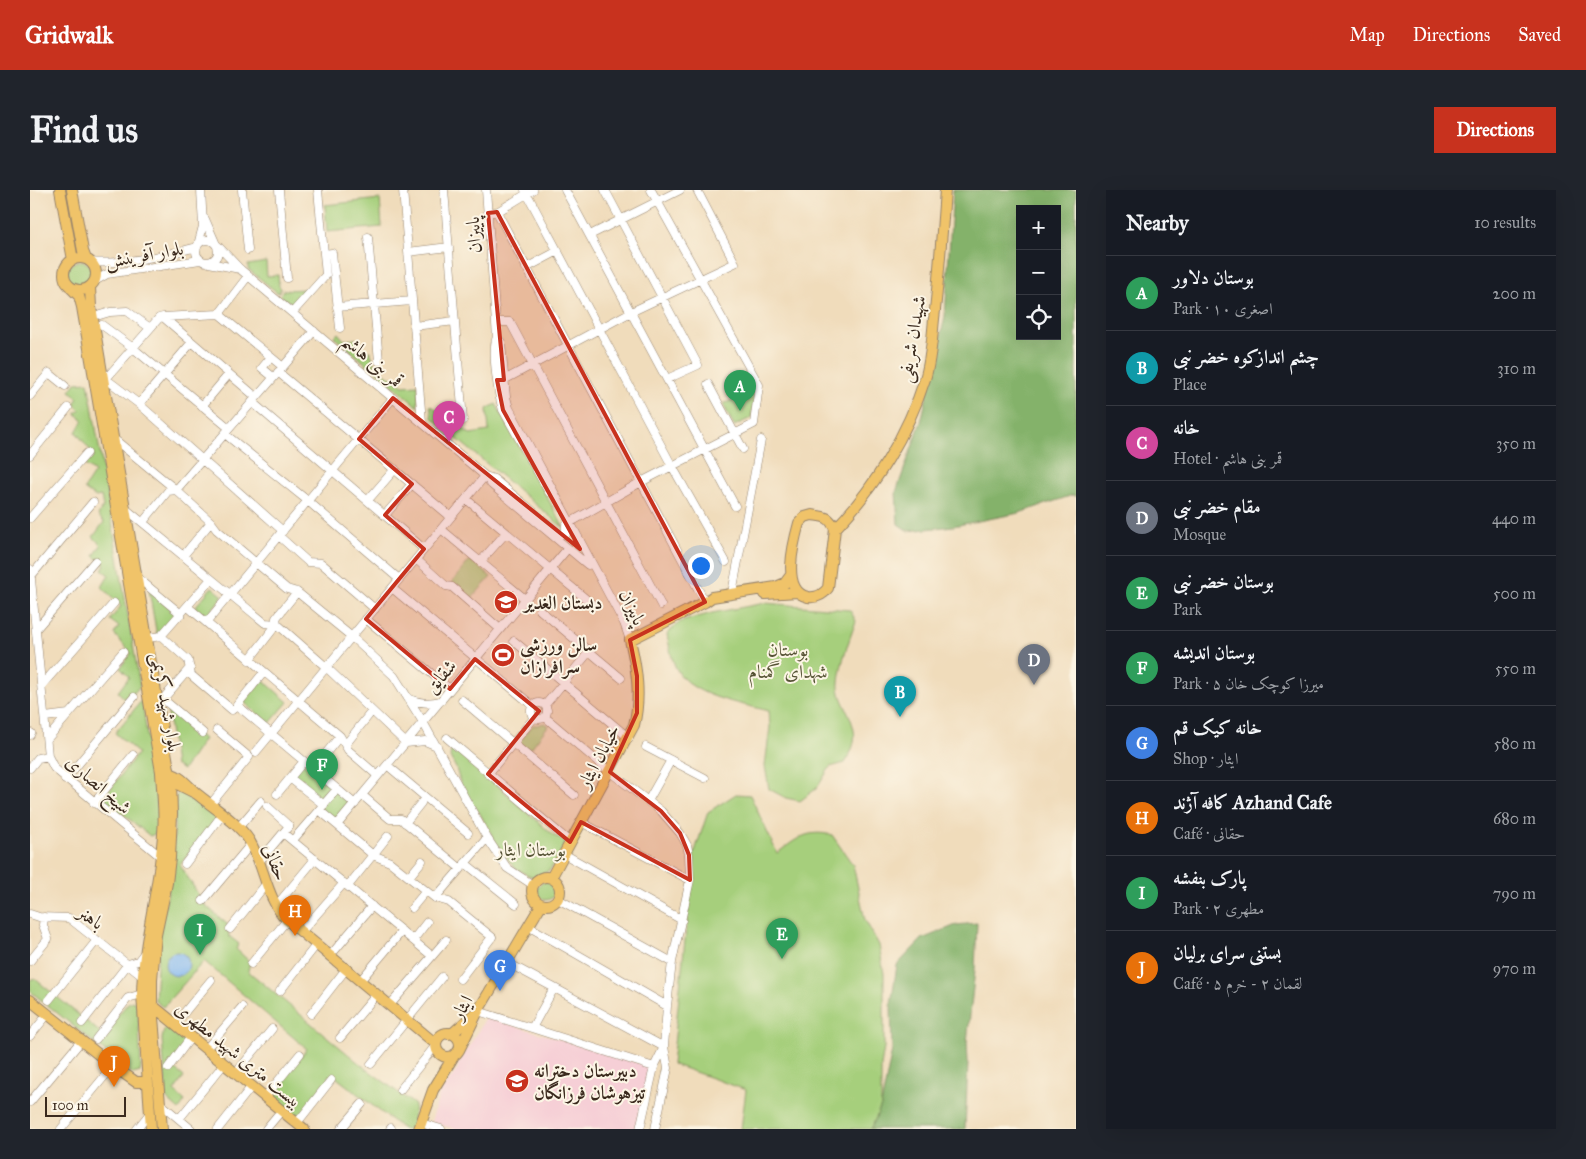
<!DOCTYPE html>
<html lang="en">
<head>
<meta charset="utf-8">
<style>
	:root { --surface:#171b24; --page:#20242c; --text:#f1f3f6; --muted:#9ea1a6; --line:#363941; --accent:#c8321e }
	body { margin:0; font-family:"IM FELL Great Primer",Amiri,serif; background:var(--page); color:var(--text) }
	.controls { position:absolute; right:15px; top:15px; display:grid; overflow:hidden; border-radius:0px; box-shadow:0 5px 20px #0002 }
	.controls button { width:45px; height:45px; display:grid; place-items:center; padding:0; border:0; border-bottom:1px solid var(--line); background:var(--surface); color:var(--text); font:25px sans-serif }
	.scale { position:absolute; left:15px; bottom:12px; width:81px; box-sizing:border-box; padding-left:5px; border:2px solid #3b2a1e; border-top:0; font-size:14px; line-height:18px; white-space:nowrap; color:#3b2a1e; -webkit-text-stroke:4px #fcf5e5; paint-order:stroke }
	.you { position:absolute; left:670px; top:375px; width:18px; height:18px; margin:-12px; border:4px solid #fff; border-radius:50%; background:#1a73e8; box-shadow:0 0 0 8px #1a73e833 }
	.badge { display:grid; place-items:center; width:32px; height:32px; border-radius:50%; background:var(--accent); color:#fff; font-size:16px; font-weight:700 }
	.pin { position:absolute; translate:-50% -41px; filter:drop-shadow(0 1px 2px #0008) }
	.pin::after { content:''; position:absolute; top:26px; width:18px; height:15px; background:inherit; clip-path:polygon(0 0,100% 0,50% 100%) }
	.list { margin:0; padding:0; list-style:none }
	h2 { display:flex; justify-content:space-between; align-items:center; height:65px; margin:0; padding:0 20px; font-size:21px }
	h2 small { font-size:16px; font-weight:400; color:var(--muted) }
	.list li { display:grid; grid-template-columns:32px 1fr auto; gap:15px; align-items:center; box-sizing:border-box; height:75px; padding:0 20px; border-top:1px solid var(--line) }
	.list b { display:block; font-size:19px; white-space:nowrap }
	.list p { margin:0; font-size:16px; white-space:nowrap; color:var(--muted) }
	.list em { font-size:16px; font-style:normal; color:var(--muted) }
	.icon { flex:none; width:28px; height:28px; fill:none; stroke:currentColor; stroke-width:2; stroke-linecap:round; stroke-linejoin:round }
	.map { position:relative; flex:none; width:1046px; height:939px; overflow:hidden; border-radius:0px }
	header { display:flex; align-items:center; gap:30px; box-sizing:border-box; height:70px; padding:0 25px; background:var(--accent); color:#fff }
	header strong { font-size:24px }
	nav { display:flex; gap:28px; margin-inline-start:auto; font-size:18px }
	.intro { display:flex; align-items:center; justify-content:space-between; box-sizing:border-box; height:120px; padding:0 30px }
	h1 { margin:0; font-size:35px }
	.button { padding:12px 22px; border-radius:0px; background:var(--accent); color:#fff; font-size:18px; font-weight:700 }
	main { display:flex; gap:30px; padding:0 30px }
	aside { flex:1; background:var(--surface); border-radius:0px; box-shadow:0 5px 20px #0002 }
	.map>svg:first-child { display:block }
	.built { fill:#f6cfd6 }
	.green { fill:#a6cf7b; stroke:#707c4c }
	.forest { fill:#84b26b; stroke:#606e44; fill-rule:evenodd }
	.water { fill:#82b8f1; stroke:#5e7188 }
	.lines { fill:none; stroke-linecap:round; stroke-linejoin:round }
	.minor-casing { stroke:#96836c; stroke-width:9 }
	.major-casing { stroke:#96836c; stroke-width:12 }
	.minor { stroke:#fff; stroke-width:8 }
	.major { stroke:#f0c369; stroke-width:10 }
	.marked { fill:#c8321e; fill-opacity:0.2; stroke:#c8321e; stroke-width:4; stroke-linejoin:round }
	.labels { text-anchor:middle; stroke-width:4; stroke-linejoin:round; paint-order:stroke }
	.street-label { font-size:19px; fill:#3b2a1e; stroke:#fcf5e5 }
	.poi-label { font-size:19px; font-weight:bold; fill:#3b2a1e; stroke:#fcf5e5; text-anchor:start }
	.park-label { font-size:19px; fill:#565335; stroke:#fcf5e5 }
</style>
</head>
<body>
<header>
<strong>Gridwalk</strong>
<nav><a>Map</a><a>Directions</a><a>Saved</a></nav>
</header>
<div class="intro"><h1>Find us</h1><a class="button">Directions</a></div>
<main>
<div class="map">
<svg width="1046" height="939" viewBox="0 0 1046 939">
	<rect width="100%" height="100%" fill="#fcf5e5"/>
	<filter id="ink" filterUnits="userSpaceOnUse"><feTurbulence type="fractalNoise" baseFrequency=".02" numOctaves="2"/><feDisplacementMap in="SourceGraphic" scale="10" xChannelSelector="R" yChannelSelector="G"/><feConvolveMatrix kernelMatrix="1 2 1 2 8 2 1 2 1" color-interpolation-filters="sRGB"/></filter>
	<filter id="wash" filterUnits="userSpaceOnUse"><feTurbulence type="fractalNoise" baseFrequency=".0096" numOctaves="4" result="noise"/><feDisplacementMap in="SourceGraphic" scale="20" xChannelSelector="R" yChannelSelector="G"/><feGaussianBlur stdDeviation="1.12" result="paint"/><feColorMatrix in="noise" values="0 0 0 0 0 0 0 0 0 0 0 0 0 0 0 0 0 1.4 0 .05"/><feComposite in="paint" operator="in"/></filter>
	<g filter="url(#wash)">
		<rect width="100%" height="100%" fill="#f0dcbb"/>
		<path class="built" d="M459,828L622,877L608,939H425L401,932L410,902L428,879V875L455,829Z"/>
		<path class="green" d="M350,9L352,37L297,42L295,15Z
			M37 84a13 13 0 1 1 26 0a13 13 0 1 1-26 0Z
			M236,72L237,86L248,85L249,96L251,98L248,103L218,79V75Z
			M277,99L263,115L250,105L254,100Z
			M308,143L314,150L327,149L329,162L340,161L345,175L341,178L304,147Z
			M347,178L373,196L388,195V217L344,179Z
			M58,192L110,496L97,511L88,502L99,487L90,478L101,463L84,444L89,437L80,430L91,416L72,397L79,385L72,380L75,375L64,366L71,355L63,347L74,332L68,326L73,317L71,306L65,307L54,299L65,282L55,275L64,265L46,242L53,230L45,223L50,220L44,214L48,208L40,201L46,193Z
			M726,200L721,228L704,236L693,214Z
			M466,214L534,338L402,228L400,215L440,244L459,241L457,219Z
			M440,370L461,387L441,409L422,392Z
			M182,397L193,406L176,427L165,417Z
			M119,400L148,424L127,446Z
			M735,413L820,420L826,431C819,451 811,471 809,492C808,501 812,510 816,518C827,542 828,551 815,573L800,577L787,598L770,611L756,608L739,599L735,576L740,537L739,521C710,513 660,507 646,478C641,468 639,454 637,444L650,432L682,423Z
			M233,490L258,512L239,534L214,512Z
			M112,510L128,623L127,643L120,646L73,608L108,563L85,543Z
			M137,516L174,549L153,580L145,575Z
			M514,533L518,536L498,562L487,552L503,535H508Z
			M422,555L523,645L536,652L520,680L505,687L499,686L484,677L469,658L449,622L434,606L426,578L420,567Z
			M272,572L321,614L306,633L290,618L294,614L261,588Z
			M151,603L187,629L150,675L175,715L198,735L199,746L209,754L206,759L220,772L218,781L330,874L385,915L382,939H373L303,885L268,930L239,906L277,859L174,771L133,817L125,811L129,744L142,683L146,605Z
			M706,604L720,605L747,663C767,649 776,639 802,645L823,675L835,730L849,755L854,784V858L851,876V916L841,939H711L716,900L642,874L664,664L678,622Z
			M507 701a9 9 0 1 1 18 0a9 9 0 1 1-18 0Z
			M4,788L72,844L98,813L103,811L108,816L111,877L110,882L103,884L0,801V791Z
			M138,838L157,854L141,876L154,887L144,901L155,911L149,920L137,909L132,849L134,840Z"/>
		<path class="forest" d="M923,0H1046V307L1043,305L989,323L923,336L878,341L868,334L866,302L891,232L915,126ZM990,19H1027V146H990Z
			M947,733L945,780L937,852L938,872L935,939H841L851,916L862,860L861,814L867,775L892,749L926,735Z"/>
		<path class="water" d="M135 774a12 12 0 1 1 24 0a12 12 0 1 1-24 0Z"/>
	</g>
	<g filter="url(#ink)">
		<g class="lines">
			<g class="minor-casing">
				<path id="minor" d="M212,0L218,60
					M249,0L257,88
					M373,0L392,232
					M414,0L433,230
					M456,0L467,147L471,152L476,207L479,218L594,433L600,450
					M495,0L642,276L696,372
					M535,0L705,316
					M575,0L668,175L637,189
					M462,22H467L503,0
					M467,22L675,412
					M175,29L185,52
					M560,45L650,0
					M338,47L349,171
					M166 61a11 11 0 1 1 22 0a11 11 0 1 1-22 0Z
					M168,55L173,36L171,0
					M188,56L210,79L455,286L462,295L558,375
					M378,62L419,57
					M294,64L302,63L310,138
					M60,72C90,75 137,65 167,57
					M179,73L210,79
					M496,78L528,61
					M65,91L77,84L170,70
					M307,117L382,111
					M262,123L296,85L288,0
					M189,124L133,127L129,128L74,191L80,192L109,214L253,341
					M189,124L253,177
					M189,124L218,86
					M70,125L80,122L97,121L120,138
					M133,127L226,207
					M466,132H480L631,415
					M72,135L103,158L199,238
					M384,136L425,131
					M467,147C461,160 468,204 473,220L519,302
					M241,167L232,178L243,187
					M248,182L421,327
					M467,190H474L601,122L705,73L667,0
					M678,194L713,259
					M0,206L19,183L35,196
					M222,212L394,359
					M109,214L162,152
					M172,216L199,184
					M195,244L278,311L369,389
					M84,249L146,300L181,332L187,340L257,399L267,402L322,447L364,486L393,532L457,648L477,678L503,695
					M0,265L38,218
					M455,286L464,289L530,344H536V335
					M436,309L562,414
					M338,310L365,279
					M96,319L235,433L247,434L296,477L376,553L395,551L407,556
					M355,325L382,294
					M0,328L57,263
					M113,332L138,301L146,300L284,141
					M541,332L611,292L724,234L729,195L621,0
					M411,339L495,409
					M249,346L278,372L291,373L345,419
					M153,366L181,332
					M386,369L416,396L422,397L470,439
					M450,372L476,343
					M0,379L18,566L24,578L131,667
					M1,386L63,312
					M108,388L151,424
					M362,398L503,516
					M702,403L731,250
					M158,417L310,546L318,560L348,586
					M510,420L591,488
					M336,429L420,499
					M177,432L363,208
					M6,439L65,371
					M131,446L158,470L161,485L202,520
					M118,448L131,446L181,389
					M484,451L599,548
					M219,470L247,434L246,428L267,402
					M234,482L207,515L325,614
					M12,495L84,413
					M133,509L173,543
					M133,509L160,478
					M379,509C390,513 398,514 411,511
					M432,510L544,605
					M501 521a8 8 0 1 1 16 0a8 8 0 1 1-16 0Z
					M515,515L559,462
					M15,527L39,524
					M515,527L580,582L631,621L650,643L657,655L659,665L660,690L642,772L637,816L634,857L638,878L625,939
					M0,545L1,543
					M417,548L540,652
					M17,549L93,462
					M316,554L342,521
					M616,557L675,588
					M226,562L455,286
					M357,575L438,643
					M0,578L8,568L18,566
					M283,579L310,546
					M458,584L504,528
					M260,588L294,615
					M35,590L104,507
					M247,604L274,571
					M332,605L360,629H371L431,679
					M618,611L641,570
					M64,613L103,565
					M180,615L219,567L187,540
					M289,620L343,665L360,672L405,708L419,712L462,747L430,789
					M551,632L660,690
					M375,633L391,613
					M307,635L538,358
					M208,638L231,611
					M253,643L402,766
					M263,650L307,599
					M534,664L652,730
					M228,673L259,636L237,616
					M435,673L486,714
					M155,674L192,625
					M379,687L392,671
					M318,696L358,646
					M405,708L457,648
					M528,709L642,772
					M173,711L221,654
					M246,716L285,669
					M382,718L396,701
					M0,724L9,727L39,728L112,786
					M498,736L637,816
					M200,739L236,694
					M272,741L314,693
					M383,750L397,732
					M300,766L342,716
					M0,771L18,749L13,735L14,727
					M478,773L634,857
					M98,774L108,771L115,762
					M221,774L257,730
					M330,791L372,741
					M250,801L287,754
					M19,810L67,750
					M360,815L416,750
					M448,821L624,877
					M281,824L316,779
					M52,833L98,774
					M145,834L181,790
					M502,838L524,798
					M0,846L18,824
					M310,848L347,804
					M66,849L98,808L112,804
					M176,859L212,817
					M341,874L412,787
					M138,878L161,847
					M206,883L242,839
					M370,900L406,855
					M235,907L270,864
					M0,912L51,851
					M130,913L161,939
					M149,929L194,874
					M267,933L301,890
					M391,933L411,939
					M31,939L83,876
					M107,939L120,923
					M188,939L222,896
					M236,939L251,921
					M311,939L332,914
					M360,939L361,938
					M610,939L624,877L634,857"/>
			</g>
			<g class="major-casing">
				<path id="major" d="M30,0L43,70
					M42,0L53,61L56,69
					M34 84a16 16 0 1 1 32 0a16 16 0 1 1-32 0Z
					M60,97L61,117L141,591L142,624L140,668L137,693L126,745L122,789V815L132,939
					M41,98L49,106L52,117L131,582C132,603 135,623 133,644C130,698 113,749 112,804L121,939
					M782,325C795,327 799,326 805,339L798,398C793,405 786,408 778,407C750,402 764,351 769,333L775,327Z
					M805,339C844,299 878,243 895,189C901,170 902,149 904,129C909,86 912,43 915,0
					M735,404L768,402
					M136,583C149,583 158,596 167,604L141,591L137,590
					M167,604C183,617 208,633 219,650C235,676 235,707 257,730L406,854
					M502 701a14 14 0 1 1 28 0a14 14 0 1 1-28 0Z
					M521,688L604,535C611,507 607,479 600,450L675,412L682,407L746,397L755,393L761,385
					M0,810L83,876L106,892H118
					M122,815L274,939
					M406 855a12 12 0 1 1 24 0a12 12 0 1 1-24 0Z
					M418,844L424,842L443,825
					M429,860L448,821L511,715
					M389,939L403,900L425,864"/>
			</g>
			<use href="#minor" class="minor"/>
			<use href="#major" class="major"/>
		</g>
	</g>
	<path class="marked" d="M467,22L675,412L600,450L607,486V523L580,582L631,621L650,643L659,665L660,690L551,632L540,652L458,584L509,521L445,469L420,499L336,429L394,359L355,325L382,294L329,249L363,208L550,359L473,220L467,190H474L458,23Z"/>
	<defs>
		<g id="school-disc" transform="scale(1.25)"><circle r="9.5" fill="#c8321e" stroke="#fcf5e5"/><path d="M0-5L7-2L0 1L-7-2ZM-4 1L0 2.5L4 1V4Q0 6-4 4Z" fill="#fff"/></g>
		<g id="stadium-disc" transform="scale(1.25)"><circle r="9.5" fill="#c8321e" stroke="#fcf5e5"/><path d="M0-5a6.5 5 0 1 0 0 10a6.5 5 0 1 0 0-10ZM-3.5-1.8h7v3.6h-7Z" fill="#fff"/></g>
	</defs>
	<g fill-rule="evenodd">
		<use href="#school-disc" x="476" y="412"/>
		<use href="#stadium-disc" x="473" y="465"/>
		<use href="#school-disc" x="487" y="891"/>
	</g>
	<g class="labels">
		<g class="street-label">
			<text transform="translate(443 45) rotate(-94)" y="7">پاییزان</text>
			<text transform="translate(114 64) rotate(-10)" y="7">بلوار آفرینش</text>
			<text transform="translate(881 149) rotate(-80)" y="7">شهیدان شریفی</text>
			<text transform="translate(343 170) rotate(40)" y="7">قمر بنی هاشم</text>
			<text transform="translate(603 417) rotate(64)" y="7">پاییزان</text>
			<text transform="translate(410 486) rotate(-50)" y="7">شقایق</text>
			<text transform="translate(137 512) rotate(80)" y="7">بلوار شهید کریمی</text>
			<text transform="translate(568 566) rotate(-62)" y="7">خیابان ایثار</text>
			<text transform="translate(69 594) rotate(41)" y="7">شیخ انصاری</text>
			<text transform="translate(246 672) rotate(69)" y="7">حقانی</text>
			<text transform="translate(61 727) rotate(34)" y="7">باهنر</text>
			<text transform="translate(431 817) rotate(-61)" y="7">ایثار</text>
			<text transform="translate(209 864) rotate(39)" y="7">بیست متری شهید مطهری</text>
		</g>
		<g class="poi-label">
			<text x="494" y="419">دبستان الغدیر</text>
			<text x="490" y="461">سالن ورزشی<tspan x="490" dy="22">سرافرازان</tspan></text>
			<text x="504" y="887">دبیرستان دخترانه<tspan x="504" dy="22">تیزهوشان فرزانگان</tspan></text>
		</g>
		<g class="park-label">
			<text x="758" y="466">بوستان<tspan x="758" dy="22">شهدای گمنام</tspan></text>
			<text x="501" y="666">بوستان ایثار</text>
		</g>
	</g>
</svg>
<div class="controls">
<button>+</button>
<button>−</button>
<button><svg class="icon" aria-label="locate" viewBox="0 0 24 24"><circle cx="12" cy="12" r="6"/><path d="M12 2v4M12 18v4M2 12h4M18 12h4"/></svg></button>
</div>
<div class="scale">100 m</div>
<div class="you"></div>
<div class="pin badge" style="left:710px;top:221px;background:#2e9e5b">A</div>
<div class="pin badge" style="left:870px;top:527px;background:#0f9aa8">B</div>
<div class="pin badge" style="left:419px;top:252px;background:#d1479c">C</div>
<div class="pin badge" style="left:1004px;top:495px;background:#6b7280">D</div>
<div class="pin badge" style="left:752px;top:769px;background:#2e9e5b">E</div>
<div class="pin badge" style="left:292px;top:600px;background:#2e9e5b">F</div>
<div class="pin badge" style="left:470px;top:801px;background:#3f7fe0">G</div>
<div class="pin badge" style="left:265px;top:746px;background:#e8710a">H</div>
<div class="pin badge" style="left:170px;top:765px;background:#2e9e5b">I</div>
<div class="pin badge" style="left:84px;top:897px;background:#e8710a">J</div>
</div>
<aside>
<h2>Nearby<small>10 results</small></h2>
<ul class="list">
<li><span class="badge" style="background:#2e9e5b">A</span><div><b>بوستان دلاور</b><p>Park · اصغری ۱۰</p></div><em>200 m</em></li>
<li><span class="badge" style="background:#0f9aa8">B</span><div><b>چشم اندازکوه خضر نبی</b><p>Place</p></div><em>310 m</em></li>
<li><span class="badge" style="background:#d1479c">C</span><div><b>خانه</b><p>Hotel · قمر بنی هاشم</p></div><em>350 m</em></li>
<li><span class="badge" style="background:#6b7280">D</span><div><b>مقام خضر نبی</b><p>Mosque</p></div><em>440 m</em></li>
<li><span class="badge" style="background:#2e9e5b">E</span><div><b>بوستان خضر نبی</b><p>Park</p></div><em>500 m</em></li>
<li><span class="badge" style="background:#2e9e5b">F</span><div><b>بوستان اندیشه</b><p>Park · میرزا کوچک خان ۵</p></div><em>550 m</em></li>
<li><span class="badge" style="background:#3f7fe0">G</span><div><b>خانه کیک قم</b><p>Shop · ایثار</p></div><em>580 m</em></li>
<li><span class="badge" style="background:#e8710a">H</span><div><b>کافه آژند Azhand Cafe</b><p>Café · حقانی</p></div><em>680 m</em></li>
<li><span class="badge" style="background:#2e9e5b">I</span><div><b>پارک بنفشه</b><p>Park · مطهری ۲</p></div><em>790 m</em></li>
<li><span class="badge" style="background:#e8710a">J</span><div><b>بستنی سرای برلیان</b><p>Café · لقمان ۲ - خرم ۵</p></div><em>970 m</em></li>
</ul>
</aside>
</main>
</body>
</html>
